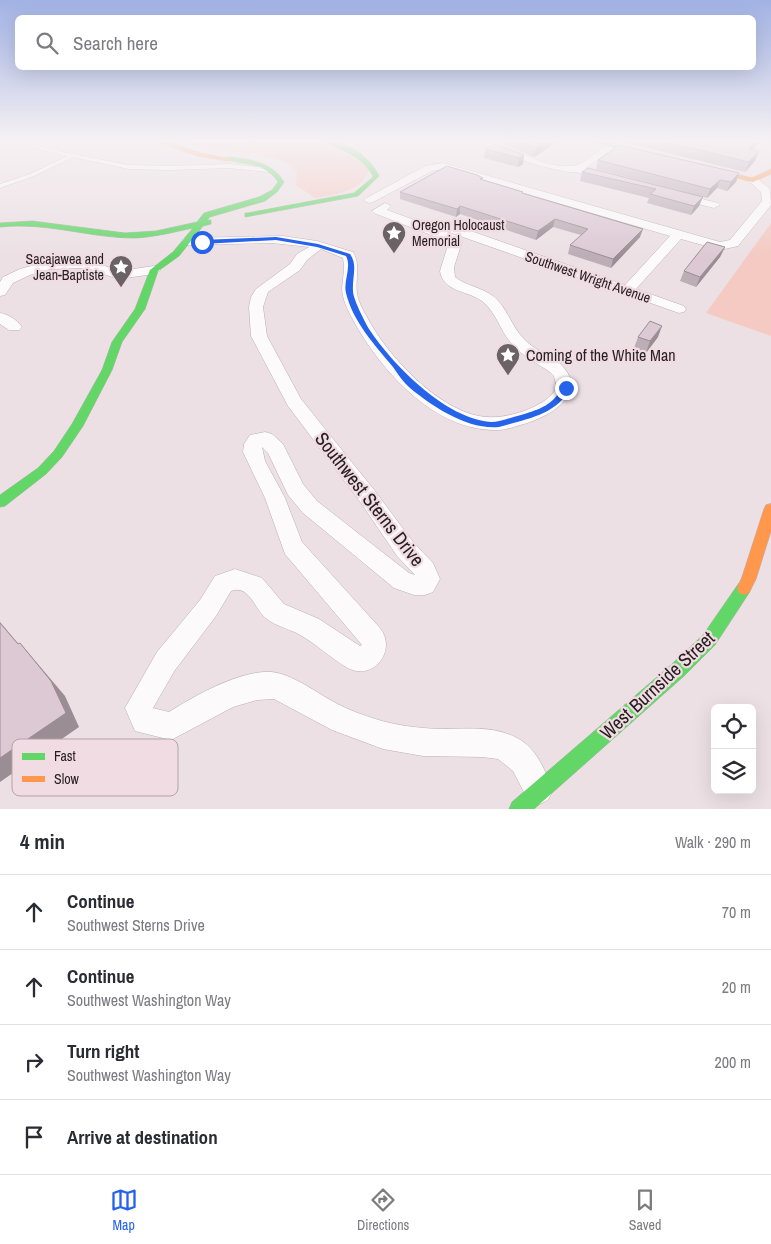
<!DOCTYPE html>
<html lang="en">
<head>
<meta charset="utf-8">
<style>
	:root { --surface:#fff; --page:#f2f2f3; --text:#2b2b33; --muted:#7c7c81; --line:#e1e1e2; --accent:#2563eb }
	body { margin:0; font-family:"Archivo Narrow",sans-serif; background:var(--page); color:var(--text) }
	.controls { position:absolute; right:15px; bottom:15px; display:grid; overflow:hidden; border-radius:8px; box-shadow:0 5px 20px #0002 }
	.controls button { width:45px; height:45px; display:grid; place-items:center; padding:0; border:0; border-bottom:1px solid var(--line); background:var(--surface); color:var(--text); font:25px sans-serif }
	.stop { position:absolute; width:15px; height:15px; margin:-11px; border:4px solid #2563eb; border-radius:50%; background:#fff }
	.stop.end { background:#2563eb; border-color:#fff; box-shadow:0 1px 5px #0008 }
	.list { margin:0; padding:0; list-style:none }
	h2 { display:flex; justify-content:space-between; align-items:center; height:65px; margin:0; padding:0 20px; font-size:21px }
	h2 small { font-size:16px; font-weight:400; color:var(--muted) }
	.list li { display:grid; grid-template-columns:32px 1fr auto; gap:15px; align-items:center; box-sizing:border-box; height:75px; padding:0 20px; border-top:1px solid var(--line) }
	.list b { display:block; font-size:19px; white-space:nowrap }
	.list p { margin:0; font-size:16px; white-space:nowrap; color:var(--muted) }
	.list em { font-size:16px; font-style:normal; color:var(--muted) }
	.icon { flex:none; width:28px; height:28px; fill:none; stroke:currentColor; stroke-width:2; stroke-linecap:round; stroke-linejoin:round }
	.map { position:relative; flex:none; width:771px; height:809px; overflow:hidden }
	.search { position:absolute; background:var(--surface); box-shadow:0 5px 20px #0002; left:15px; right:15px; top:15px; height:55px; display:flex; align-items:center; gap:12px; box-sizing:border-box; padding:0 18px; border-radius:8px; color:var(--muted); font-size:19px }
	.sheet { height:365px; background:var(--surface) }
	nav { display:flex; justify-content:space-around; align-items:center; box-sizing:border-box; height:70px; border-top:1px solid var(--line); background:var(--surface); font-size:14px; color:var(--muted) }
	nav a { display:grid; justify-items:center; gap:2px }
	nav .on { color:var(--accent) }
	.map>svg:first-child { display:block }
	.green { fill:#f4cac3 }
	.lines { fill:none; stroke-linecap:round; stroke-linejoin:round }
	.lane-casing { stroke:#b9b0b3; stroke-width:1 }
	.street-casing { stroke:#b9b0b3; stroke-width:1 }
	.fast-casing { stroke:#b9b0b3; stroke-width:1 }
	.slow-casing { stroke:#b9b0b3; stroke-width:1 }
	.lane { fill:#fcfafb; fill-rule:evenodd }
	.street { fill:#fcfafb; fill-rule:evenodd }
	.fast { fill:#63d668; fill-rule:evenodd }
	.slow { fill:#ff974d; fill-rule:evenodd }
	.wall { fill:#bdadb6 }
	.shaded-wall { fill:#9a8d94 }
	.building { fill:#dcc9d4; stroke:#9a8d94 }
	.route { fill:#2563eb }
	.labels { text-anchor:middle; stroke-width:4.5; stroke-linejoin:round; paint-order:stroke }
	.far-poi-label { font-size:14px; fill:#251e20; stroke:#f0dce2; text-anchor:start }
	.far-street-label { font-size:14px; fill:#251e20; stroke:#f0dce2 }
	.poi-label { font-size:16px; fill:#251e20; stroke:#f0dce2; text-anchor:start }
	.near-street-label { font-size:19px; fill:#251e20; stroke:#f0dce2 }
	.key { fill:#f0dce2; stroke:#b3a3a8; stroke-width:1 }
	.key-label { font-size:14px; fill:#251e20 }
</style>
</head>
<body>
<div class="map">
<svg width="771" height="809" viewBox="0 0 771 809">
	<rect width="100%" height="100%" fill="#ece0e4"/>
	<path class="green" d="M185,142H317L359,160L369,170C362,191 335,195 315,198L296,185L297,171C292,168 287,162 281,160C250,150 216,153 185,142Z
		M771,223V336L706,313Z"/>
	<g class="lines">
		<g class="lane-casing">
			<path id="lane" d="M9,142H19L72,154L75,153L77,155L129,165L170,166L229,164L269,168L272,170L269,172L229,168L170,170L129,169L73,157L34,176L0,188V184L30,174L68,156Z"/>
		</g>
		<g class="street-casing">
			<path id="street" d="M479,142C510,142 539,169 572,166C586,165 603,142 615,144L617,146L586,168L611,175L612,177L611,179L607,180L576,172H568L540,166L498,152Z
				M443,163L720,242L730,240L762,201L761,192L748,180L749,178H757L770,189L771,205L738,246L720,250L681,239L636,289L684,306L686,309L684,312L679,313L440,229L438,226L440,223H448L625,285L670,236L443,169L432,171L373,202L369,203L363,200L425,166Z
				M678,193L718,203L720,205L714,208L674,198L672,196Z
				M385,203L391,206L387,210L458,236L462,242L454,267L455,277C466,286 481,287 493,296C507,307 511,326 524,339C545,360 564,354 574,388C562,408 546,417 524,424C516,426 506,430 498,430C435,432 381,371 353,320C348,310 342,299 342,288C343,278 345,268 343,258L321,249L307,260L300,270L268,292L263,307L267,336L301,399L375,491L413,542L433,563L440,579L433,592L425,595H414L394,588L303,513L288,495L268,453L262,447L265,461L285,498L302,542L380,628C398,651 372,683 346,667C330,657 317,645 302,636C291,629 277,627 267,619C255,611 250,584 231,591L216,616L175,670L153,708L169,712C194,696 240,670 271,672C290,673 316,692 332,701C348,710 365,716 382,721C401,726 419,728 438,729C466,729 492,725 517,738C537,748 545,771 553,790L548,800L538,805L528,800L513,771L498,759L482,757L423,756L383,749L332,730L274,699L257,700L233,707L171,740L135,731L125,708L157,652L200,600L215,576L235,569L262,578L284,604L319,619L360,646L362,645L285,554L265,498L243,452L244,444L250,435L265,432L272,434L283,444L303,484L317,501L409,573L415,575L397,556L361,503L288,406L251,336L249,307L251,297L256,289L290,264L297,254L309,247L272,243L188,245L182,241L184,238L283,236L317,241L353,252C361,265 355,279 357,293C358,301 363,310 367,317C386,354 436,408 479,416C494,419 509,416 524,411C537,406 549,400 557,388L554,376L551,373C538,363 521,356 511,343C500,330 496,312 482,301C469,291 443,292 440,271L449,242L374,213L372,211Z
				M88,260L119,271L154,266L161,270L154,274L118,279L87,268L50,269L30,275L13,283L5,295L0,296V282L3,277L20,269L49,261Z
				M0,313C8,314 17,320 22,327L19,330H9L0,324Z"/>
		</g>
		<g class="fast-casing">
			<path id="fast" d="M326,142C349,142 369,156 379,176L358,196L245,217V213H248L354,193L372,178L373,176C362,156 344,152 326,142Z
				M593,142H605L651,155L648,157Z
				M228,157C250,159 272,162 284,182L277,192L265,201L210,217L207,220H211V224L203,226L179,256L158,271L145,309L122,342L112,370L83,426L62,457L46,474L5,506L0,507V495L38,468L54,451L72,424L102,370L112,342L135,309L150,270L173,252L193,228C174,232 155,237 135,238C89,238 48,222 0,227V223L32,221L125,233L156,231L197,222L204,213L259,197L272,190L278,182C266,163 245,164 226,160V158Z
				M744,581L749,583L751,588L749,593L715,645L684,676L534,809H509L512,802L672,664L703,635L739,583Z"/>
		</g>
		<g class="slow-casing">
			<path id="slow" d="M158,142H168L201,153L231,159L228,161L198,156Z
				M707,167L752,178L771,169V174L753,182L705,170L704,169Z
				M771,504V531L756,579L749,593L744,595L739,593L737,588L742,577L764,509L766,505Z"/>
		</g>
		<use href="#lane" class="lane"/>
		<use href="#street" class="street"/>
		<use href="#fast" class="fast"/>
		<use href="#slow" class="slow"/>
	</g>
	<path class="wall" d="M506,142H557L534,157L506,145Z
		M624,142H758L757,145L753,150L755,161L745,172Z
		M485,149L524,155L523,164L518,167L484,158Z
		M598,160L739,173L736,182L727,191L717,188L707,198L703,197L699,206L691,215L647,203L649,198L580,181L582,172L688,193L596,169Z
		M483,180L523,192V193L640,237L611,268L568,254L570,245L581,235L553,227L536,240L460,214L456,217L400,199V192Z
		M725,247L720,257L696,287L680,281L684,271Z
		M638,337H658L646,353L634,348Z"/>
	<path class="shaded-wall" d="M543,142H557L534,157L536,147Z
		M755,142H758L757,145L746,159L749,149Z
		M759,151L755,161L745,172L749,162Z
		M524,155L523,164L518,167L519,158Z
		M739,173L736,182L727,191L731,182Z
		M720,180L717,188L707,198L710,189Z
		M703,197L699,206L691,215L694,206Z
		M460,206V214L456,217L457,209Z
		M555,219L553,227L536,240L538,231Z
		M643,229L640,237L611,268L613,259Z
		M725,247L720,257L696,287L700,277Z
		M662,326L658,337L646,353L650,341Z
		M0,622L32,660L18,644L0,623Z
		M20,643L65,696L79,727L0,782V758Z"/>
	<path class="building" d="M523,142H543L536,147Z
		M666,142H755L749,149L759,151L749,162Z
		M494,144L524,155L519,158L485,149Z
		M619,145L739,173L731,182L720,180L710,189L598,160Z
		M447,166L477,175L483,178L480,179L523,192L522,193L643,229L613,259L570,245L588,229L555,219L538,231L460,206L457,209L400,192Z
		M588,168L703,197L694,206L650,194L656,189L582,172Z
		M707,242L725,247L700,277L684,271Z
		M650,321L662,326L650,341L638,337Z
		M0,623L18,644L20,643L51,681L66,713L0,758Z"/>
	<linearGradient id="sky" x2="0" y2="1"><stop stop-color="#a1b2e4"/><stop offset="0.55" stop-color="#f6f1f3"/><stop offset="1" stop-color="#f6f1f3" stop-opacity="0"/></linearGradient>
	<rect width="771" height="256" fill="url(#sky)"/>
	<path class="route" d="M276,237L318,244L350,254C358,265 352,277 353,291C353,299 365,322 369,329C392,364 446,419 491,422C501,422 511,417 521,415C541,409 553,405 563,386L566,385L570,388C557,415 526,419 499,427C468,430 433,407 410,388C403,382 398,374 393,367C375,345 353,322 346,293C343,281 352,267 346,256L317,247L276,240L202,244L199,242L202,240Z"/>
	<defs>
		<g id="sight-pin" transform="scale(1.25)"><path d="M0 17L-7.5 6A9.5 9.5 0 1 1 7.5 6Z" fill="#6b6265" stroke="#f0dce2"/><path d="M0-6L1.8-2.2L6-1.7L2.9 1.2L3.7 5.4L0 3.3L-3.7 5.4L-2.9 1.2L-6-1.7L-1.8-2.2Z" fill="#fff"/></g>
	</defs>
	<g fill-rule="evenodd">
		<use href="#sight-pin" x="394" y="233"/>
		<use href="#sight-pin" x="121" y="267"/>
		<use href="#sight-pin" x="508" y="355"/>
	</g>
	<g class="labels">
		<g class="far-poi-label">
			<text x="412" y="230">Oregon Holocaust<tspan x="412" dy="16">Memorial</tspan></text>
			<text x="104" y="264" text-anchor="end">Sacajawea and<tspan x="104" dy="16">Jean-Baptiste</tspan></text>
		</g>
		<g class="far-street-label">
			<text transform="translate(588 277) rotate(19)" y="5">Southwest Wright Avenue</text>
		</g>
		<g class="poi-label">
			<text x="526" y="361">Coming of the White Man</text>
		</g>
		<g class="near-street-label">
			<text transform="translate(370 499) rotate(52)" y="7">Southwest Sterns Drive</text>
			<text transform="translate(657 685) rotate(-43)" y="7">West Burnside Street</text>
		</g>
	</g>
	<rect x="12" y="739" width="166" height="57" rx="8" class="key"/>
	<rect x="22" y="753" width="23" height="7" fill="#63d668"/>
	<rect x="22" y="776" width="23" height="6" fill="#ff974d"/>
	<g class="key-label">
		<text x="54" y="761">Fast</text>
		<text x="54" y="784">Slow</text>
	</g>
</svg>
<div class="controls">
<button><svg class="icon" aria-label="locate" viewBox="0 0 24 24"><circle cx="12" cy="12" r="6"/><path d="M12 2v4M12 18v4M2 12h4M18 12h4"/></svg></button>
<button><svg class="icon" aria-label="layers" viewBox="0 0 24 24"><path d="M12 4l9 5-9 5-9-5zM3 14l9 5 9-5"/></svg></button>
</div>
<div class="stop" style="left:202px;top:242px"></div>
<div class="stop end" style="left:566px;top:388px"></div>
<div class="search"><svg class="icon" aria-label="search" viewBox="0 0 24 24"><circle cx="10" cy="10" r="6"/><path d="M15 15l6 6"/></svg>Search here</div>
</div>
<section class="sheet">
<h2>4 min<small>Walk · 290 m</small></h2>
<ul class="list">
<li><svg class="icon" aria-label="ahead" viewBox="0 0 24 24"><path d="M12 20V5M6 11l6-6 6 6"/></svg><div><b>Continue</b><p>Southwest Sterns Drive</p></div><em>70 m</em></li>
<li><svg class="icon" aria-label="ahead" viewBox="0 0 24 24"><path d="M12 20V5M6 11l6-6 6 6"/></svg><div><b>Continue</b><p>Southwest Washington Way</p></div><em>20 m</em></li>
<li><svg class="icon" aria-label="right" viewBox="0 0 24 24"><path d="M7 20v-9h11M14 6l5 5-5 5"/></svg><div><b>Turn right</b><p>Southwest Washington Way</p></div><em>200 m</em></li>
<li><svg class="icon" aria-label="arrive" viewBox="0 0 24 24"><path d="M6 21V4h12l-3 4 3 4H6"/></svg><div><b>Arrive at destination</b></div></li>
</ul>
</section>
<nav>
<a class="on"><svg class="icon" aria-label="map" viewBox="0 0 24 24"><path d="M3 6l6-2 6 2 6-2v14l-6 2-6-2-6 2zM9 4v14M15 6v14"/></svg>Map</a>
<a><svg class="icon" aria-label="directions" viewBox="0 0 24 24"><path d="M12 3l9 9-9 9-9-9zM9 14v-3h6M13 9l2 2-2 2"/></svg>Directions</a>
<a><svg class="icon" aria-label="saved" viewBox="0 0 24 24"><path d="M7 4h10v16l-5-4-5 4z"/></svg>Saved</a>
</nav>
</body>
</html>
